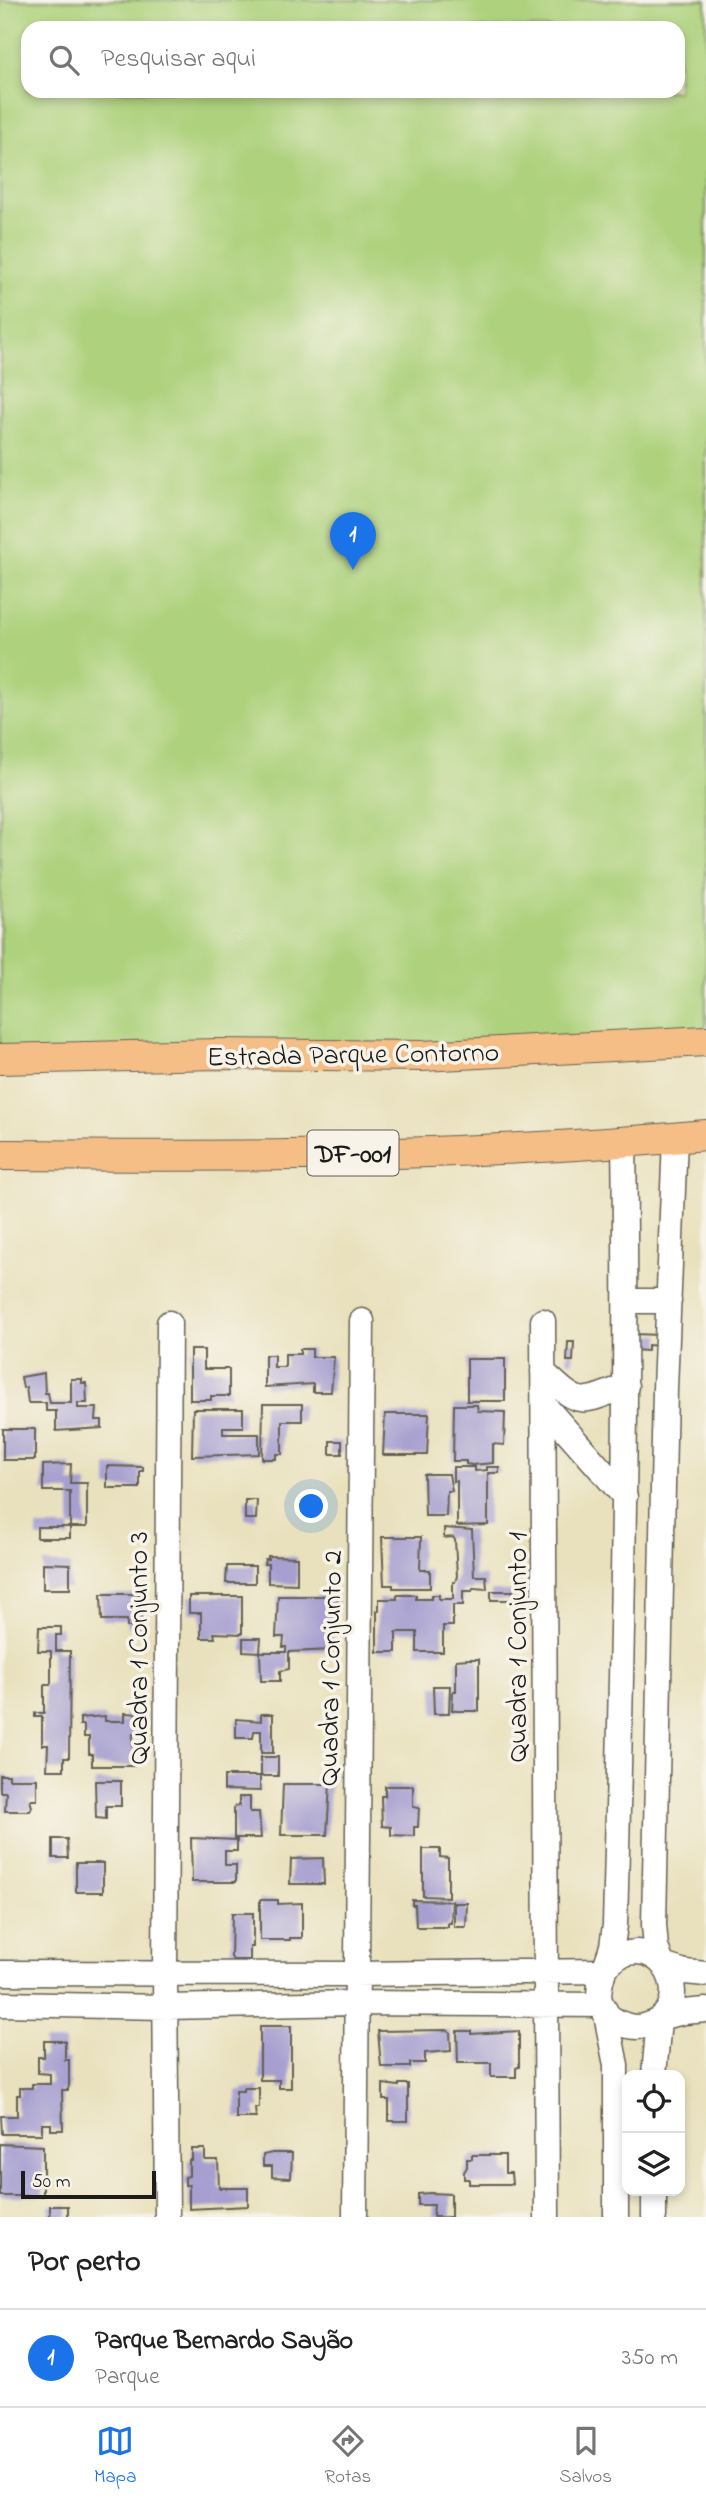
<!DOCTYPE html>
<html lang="pt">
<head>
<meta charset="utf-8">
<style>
	:root { --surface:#fff; --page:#f6f6f6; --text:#222; --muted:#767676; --line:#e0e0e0; --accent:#1a73e8 }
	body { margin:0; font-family:"Indie Flower",sans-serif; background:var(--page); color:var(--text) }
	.controls { position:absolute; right:21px; bottom:21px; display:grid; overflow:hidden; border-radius:14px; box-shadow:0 4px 10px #0003 }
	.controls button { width:63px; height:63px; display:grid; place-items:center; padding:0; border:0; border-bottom:2px solid var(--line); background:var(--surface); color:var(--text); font:35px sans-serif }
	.scale { position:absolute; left:21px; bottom:18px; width:135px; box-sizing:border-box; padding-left:7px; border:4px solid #1c1c1c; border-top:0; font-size:19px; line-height:24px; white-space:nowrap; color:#1c1c1c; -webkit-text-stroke:5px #f7f3e8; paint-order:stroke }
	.you { position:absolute; left:312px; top:1507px; width:24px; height:24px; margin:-18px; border:5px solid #fff; border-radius:50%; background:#1a73e8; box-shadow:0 0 0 10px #1a73e833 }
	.badge { display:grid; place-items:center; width:46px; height:46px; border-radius:50%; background:var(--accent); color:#fff; font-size:23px; font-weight:700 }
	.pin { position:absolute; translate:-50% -58px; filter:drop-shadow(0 2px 4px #0008) }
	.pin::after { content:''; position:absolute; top:37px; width:24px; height:21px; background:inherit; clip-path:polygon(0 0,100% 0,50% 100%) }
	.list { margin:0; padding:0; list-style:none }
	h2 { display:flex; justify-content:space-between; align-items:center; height:91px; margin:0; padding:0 28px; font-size:30px }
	h2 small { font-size:23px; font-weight:400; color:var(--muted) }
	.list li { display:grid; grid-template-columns:46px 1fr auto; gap:21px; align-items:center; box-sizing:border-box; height:98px; padding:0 28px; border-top:2px solid var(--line) }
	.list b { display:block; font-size:26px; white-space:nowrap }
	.list p { margin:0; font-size:23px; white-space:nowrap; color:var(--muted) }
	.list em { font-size:23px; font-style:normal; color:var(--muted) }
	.icon { flex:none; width:38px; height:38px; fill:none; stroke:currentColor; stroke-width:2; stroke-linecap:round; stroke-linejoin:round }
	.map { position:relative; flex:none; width:706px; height:2217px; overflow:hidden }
	.search { position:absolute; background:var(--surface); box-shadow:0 4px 10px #0003; left:21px; right:21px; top:21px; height:77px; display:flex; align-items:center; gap:18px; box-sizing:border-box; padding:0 24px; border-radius:21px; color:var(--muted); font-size:26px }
	.sheet { height:189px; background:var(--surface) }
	nav { display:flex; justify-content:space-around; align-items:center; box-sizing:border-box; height:98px; border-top:2px solid var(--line); background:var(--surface); font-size:19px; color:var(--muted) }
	nav a { display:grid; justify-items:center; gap:4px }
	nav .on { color:var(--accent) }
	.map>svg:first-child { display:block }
	.green { fill:#add17b; stroke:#64764c; stroke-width:2; fill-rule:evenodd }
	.building { fill:#a69fd0 }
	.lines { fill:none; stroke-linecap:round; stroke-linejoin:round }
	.minor-casing { stroke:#646154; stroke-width:27 }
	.major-casing { stroke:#646154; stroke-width:32 }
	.minor { stroke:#fff; stroke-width:24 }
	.major { stroke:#f6be87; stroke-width:30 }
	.labels { text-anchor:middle; stroke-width:7; stroke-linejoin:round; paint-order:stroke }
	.shield { fill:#f7f3e8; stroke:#5e5c59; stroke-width:2 }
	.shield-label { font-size:26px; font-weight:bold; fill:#1c1c1c }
	.street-label { font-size:28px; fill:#1c1c1c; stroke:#f7f3e8 }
</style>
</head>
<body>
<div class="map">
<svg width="706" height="2217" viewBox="0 0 706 2217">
	<rect width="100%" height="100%" fill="#f7f3e8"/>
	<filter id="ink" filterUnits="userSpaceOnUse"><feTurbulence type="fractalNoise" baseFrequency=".0143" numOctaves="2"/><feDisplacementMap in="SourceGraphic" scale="14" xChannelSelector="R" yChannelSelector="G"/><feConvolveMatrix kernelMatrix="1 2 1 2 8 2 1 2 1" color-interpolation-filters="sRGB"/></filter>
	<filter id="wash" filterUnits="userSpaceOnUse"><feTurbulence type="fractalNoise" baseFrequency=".00686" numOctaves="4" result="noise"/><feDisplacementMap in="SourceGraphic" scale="28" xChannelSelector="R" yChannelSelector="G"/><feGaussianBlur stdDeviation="1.57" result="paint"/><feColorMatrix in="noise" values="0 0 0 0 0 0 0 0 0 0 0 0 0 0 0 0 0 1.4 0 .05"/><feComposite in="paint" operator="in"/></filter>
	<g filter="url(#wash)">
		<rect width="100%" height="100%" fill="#e9e1bd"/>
		<path class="green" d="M0,0H706V1048L0,1059ZM28,28H678V91H28Z"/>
		<g id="blocks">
			<path class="building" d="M633,1334L660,1335V1346L648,1345V1351L632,1350Z
				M568,1342H574L573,1361H567Z
				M300,1349H312V1357H334L331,1392H313V1384L265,1387V1355H274V1367H285V1354H300Z
				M190,1350H204V1369H229V1396H211V1400H190Z
				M467,1359H505V1401H467Z
				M44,1373L45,1393H48L50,1403H71V1379H82V1383H86L87,1403H78V1408H97L96,1420H102V1428L56,1431V1411H46V1403H28L26,1387L23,1388L21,1377Z
				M263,1404H302V1421H282V1454H276V1459H262Z
				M454,1405H477L478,1411L505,1412L504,1445L493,1444V1463L472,1465L466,1464V1461H453Z
				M193,1409H243V1427H223V1434H259V1454L192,1456Z
				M385,1414H429L427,1455H383Z
				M3,1429H35V1460H3Z
				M330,1441H342V1454H330Z
				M71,1464L70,1483H87V1527H70V1491H43V1465Z
				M107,1466L143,1467V1471H140V1488H107Z
				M453,1467H475V1471L487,1470V1467H499V1473H488V1525L457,1526V1481H453Z
				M424,1474H449L452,1491H447L446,1516H425Z
				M245,1500H257L256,1519H245Z
				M37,1527H70V1538H37Z
				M444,1528L472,1530L474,1576H486L487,1589L473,1588L472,1591H463V1605H453V1626H443V1652H417V1632H396V1652H377V1611H379V1599H397V1595H416V1599H431V1595H439V1599H453V1582H455L457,1576L455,1540L453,1537L444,1538Z
				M382,1537H421L420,1570H430V1588H393V1585H384Z
				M268,1556L297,1557V1584L268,1583V1564H264L265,1559H268Z
				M43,1563L70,1564V1589H43Z
				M227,1566H255V1583H226Z
				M491,1591H513V1600H491Z
				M101,1594H140L142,1627H127V1620H102Z
				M189,1596H242V1634L214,1633L215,1638H201V1613H189Z
				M278,1596H338L336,1634H330L333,1635L332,1650L289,1652V1669L280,1671V1681H261L260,1652H286V1647H283L284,1637H276Z
				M39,1627H61V1635H56V1651H70L69,1758H64V1770H47L48,1745H42V1717H35V1713H44V1685H50L51,1683V1651H38Z
				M243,1638H261L260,1652L243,1651Z
				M469,1659H479V1711H456L452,1710L453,1691H456V1660Z
				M433,1686H450L449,1714H434Z
				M125,1713L140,1714V1734H133L132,1746H141V1757H134V1766H92V1754H89V1737H84V1725H80V1718L105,1716V1721H125Z
				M261,1714H273V1753H261V1731H254L253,1738H236V1719L261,1721Z
				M261,1757H278V1776H261Z
				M0,1775H9V1779H37V1800H30L32,1807L30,1811H5L6,1792H0Z
				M224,1776H260V1791L224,1790Z
				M95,1781H121V1806H106V1819L96,1818Z
				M283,1784H330L327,1835H281Z
				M385,1786H413V1807L419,1808L418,1827H414V1836L391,1835V1827L382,1826L381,1798V1796H385Z
				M239,1797H250V1812H259L261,1838H234V1809L235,1806H239Z
				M191,1838L237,1840V1851H225V1865H236V1882H192Z
				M53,1839H67L68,1858H53Z
				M423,1849H440V1857L448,1858V1897L423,1896Z
				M323,1858L324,1884H290L291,1859Z
				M76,1863H103V1892H76Z
				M260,1900H278V1904L302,1903V1938H290V1940H260Z
				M412,1900L452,1901L451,1923H448V1927H416L415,1905H412Z
				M454,1903H467L466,1927H454Z
				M232,1913H253V1947H250V1960H233L231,1957Z
				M260,2026H291V2088H279V2080H260Z
				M447,2030L450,2032L451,2051L425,2053V2063H410V2067H381L378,2031Z
				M457,2031H471V2034L519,2031V2067L516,2068V2077H491V2063H458Z
				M44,2041H65V2060H69V2085L68,2090H62L63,2130H51V2124H42V2134H2L1,2116H17V2095H20V2088H32V2084H50V2074L38,2073V2057H44Z
				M383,2084L399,2086V2084H408V2121H389V2100H383Z
				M243,2088H259V2108H255L256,2118H236V2091H243Z
				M0,2144L43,2146V2196H0Z
				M192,2149H205V2160H218L219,2188H248V2206L189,2209V2185H185V2177L189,2176V2160H192Z
				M272,2153H292L291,2178L272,2177V2166H263V2155Z
				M472,2155H505V2173H511L512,2184H469V2179H464V2172L467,2167V2159H472Z
				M430,2193L451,2194V2217H433L434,2205H418V2194Z
				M50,2206H68V2217H50Z"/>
		</g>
	</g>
	<g filter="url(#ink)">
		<use href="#blocks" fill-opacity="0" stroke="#646154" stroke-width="2"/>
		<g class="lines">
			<g class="minor-casing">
				<path id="minor" d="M626,1301H669
					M543,1321L547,2217
					M543,1372C582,1408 578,1404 626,1386
					M544,1405L625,1497
					M661,1961L656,1947L654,1925L665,1389L675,1138
					M666,1966L685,1972L706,1974
					M605,1968C610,1964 616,1957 622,1955C671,1936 696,2015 644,2026C636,2028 626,2026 618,2022C584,2006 605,1972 612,1946C613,1939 614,1932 615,1925C622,1664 628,1403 624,1141
					M0,1973L355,1974L603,1971
					M0,2004L166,2007L355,2003L602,2005
					M605,2010L616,2065V2217
					M662,2017L684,2012L706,2010
					M654,2075L659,2020
					M167,2217L165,1973L169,1323
					M355,2217L362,1321
					M654,2217V2191"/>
			</g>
			<g class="major-casing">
				<path id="major" d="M0,1059L218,1054L422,1056L706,1041
					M0,1155C235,1157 472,1157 706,1135"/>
			</g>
			<use href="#minor" class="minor"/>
			<use href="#major" class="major"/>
		</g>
	</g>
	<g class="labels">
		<rect class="shield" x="307.5" y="1130.5" width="91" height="45" rx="5"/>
		<g class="shield-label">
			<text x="353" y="1162">DF-001</text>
		</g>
		<g class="street-label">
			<text transform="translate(353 1053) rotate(-1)" y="10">Estrada Parque Contorno</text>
			<text transform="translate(516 1647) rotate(-90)" y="10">Quadra 1 Conjunto 1</text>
			<text transform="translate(137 1648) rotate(-90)" y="10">Quadra 1 Conjunto 3</text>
			<text transform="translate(329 1668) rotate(-89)" y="10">Quadra 1 Conjunto 2</text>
		</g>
	</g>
</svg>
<div class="controls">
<button><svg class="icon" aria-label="locate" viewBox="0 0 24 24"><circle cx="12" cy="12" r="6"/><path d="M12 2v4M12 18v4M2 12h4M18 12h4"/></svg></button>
<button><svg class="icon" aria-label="layers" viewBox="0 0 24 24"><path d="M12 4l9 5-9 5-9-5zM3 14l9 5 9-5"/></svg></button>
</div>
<div class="scale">50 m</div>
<div class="you"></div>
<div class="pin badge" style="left:353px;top:570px">1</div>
<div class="search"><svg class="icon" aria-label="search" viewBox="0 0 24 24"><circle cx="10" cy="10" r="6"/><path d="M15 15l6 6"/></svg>Pesquisar aqui</div>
</div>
<section class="sheet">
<h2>Por perto<small></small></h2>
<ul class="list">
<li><span class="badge">1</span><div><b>Parque Bernardo Sayão</b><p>Parque</p></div><em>350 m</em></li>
</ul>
</section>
<nav>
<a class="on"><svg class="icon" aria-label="map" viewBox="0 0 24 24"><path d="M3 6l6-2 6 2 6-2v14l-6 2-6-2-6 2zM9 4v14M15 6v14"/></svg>Mapa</a>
<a><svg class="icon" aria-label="directions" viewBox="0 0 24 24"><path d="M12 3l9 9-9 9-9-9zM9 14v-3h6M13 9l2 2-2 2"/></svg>Rotas</a>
<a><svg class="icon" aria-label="saved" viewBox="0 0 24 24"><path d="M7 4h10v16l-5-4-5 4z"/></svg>Salvos</a>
</nav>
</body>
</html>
